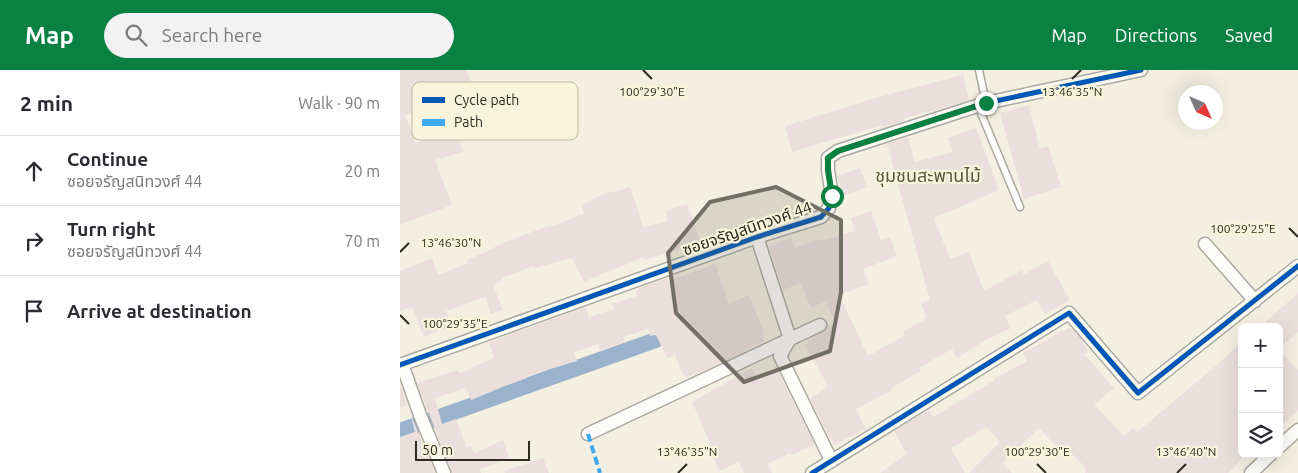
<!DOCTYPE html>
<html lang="en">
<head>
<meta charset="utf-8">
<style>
	:root { --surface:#fff; --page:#f2f2f3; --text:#2b2b33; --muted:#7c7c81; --line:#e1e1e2; --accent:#0b8043 }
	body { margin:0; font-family:Ubuntu,"Noto Sans Thai",sans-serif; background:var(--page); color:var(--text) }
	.controls { position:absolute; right:15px; bottom:15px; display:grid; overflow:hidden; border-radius:8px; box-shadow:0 5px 20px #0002 }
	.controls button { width:45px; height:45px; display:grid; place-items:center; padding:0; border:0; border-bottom:1px solid var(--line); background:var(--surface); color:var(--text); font:25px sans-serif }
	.compass { position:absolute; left:778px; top:15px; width:45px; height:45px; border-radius:50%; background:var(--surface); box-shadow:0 5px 20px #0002; rotate:135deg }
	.scale { position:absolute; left:15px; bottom:12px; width:115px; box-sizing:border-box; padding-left:5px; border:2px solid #2c2a21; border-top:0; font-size:14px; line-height:18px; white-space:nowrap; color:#2c2a21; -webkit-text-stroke:4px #f9f5dc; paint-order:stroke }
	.stop { position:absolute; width:15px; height:15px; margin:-11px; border:4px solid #0b8043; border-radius:50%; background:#fff }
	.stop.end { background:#0b8043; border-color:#fff; box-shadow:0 1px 5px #0008 }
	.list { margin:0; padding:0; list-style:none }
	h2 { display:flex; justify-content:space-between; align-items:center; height:65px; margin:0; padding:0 20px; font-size:21px }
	h2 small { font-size:16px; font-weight:400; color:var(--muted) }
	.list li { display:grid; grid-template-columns:32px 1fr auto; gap:15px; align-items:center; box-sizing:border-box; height:70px; padding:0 20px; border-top:1px solid var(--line) }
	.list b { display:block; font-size:19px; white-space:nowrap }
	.list p { margin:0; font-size:16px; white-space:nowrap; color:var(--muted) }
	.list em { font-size:16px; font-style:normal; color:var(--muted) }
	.icon { flex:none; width:28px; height:28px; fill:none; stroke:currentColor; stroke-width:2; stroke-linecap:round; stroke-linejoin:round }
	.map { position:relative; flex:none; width:898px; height:403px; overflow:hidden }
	header { display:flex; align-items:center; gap:30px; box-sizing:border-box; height:70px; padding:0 25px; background:var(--accent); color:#fff }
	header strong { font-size:24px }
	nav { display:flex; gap:28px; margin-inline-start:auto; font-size:18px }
	.search { width:350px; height:45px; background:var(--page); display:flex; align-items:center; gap:12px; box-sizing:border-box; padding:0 18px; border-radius:28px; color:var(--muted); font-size:19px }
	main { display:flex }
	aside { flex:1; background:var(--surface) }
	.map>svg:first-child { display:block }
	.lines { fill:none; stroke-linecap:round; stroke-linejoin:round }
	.canal { stroke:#9bb2cc; stroke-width:16 }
	.building { fill:#eadfdc; fill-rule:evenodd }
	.lane-casing { stroke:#aca99e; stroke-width:9 }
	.street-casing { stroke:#aca99e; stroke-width:15 }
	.lane { stroke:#fdfdfb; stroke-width:6 }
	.street { stroke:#fdfdfb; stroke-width:12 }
	.quiet { stroke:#3fa9f5; stroke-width:4; stroke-dasharray:8 4; stroke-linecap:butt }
	.cycleway-casing { stroke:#f9f5dc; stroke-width:8 }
	.cycleway { stroke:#0057b8; stroke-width:5 }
	.route { stroke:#0b8043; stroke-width:6 }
	.marked { fill:#726f65; fill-opacity:0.2; stroke:#726f65; stroke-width:4; stroke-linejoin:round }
	.ticks { fill:none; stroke:#2c2a21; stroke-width:2 }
	.labels { text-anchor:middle; stroke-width:4.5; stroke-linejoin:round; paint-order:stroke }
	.street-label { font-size:16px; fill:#2c2a21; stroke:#f9f5dc }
	.neighbourhood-label { font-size:18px; fill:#5c5843; stroke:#f9f5dc }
	.key { fill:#f9f5dc; stroke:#bcb8a4; stroke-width:1 }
	.key-label { font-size:14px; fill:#2c2a21 }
	.ticks-label { font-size:12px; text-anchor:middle; fill:#2c2a21; stroke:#f9f5dc; stroke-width:4.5; stroke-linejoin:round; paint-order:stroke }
</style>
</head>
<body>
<header>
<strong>Map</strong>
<div class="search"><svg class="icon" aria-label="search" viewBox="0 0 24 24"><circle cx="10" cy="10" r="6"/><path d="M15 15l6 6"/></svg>Search here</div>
<nav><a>Map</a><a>Directions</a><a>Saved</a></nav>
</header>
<main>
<aside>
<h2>2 min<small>Walk · 90 m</small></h2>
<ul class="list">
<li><svg class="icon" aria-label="ahead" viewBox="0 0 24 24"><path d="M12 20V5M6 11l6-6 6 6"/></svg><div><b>Continue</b><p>ซอยจรัญสนิทวงศ์ 44</p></div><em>20 m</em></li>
<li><svg class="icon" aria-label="right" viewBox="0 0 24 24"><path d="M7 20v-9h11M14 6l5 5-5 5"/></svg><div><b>Turn right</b><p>ซอยจรัญสนิทวงศ์ 44</p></div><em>70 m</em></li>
<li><svg class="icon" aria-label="arrive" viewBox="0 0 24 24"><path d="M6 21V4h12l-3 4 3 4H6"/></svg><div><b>Arrive at destination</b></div></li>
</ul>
</aside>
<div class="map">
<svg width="898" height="403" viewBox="0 0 898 403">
	<rect width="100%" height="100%" fill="#f3f0e2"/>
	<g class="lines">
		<path class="canal" d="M0,361L256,270"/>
	</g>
	<path class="building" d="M0,0H66L80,34L53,45L63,82L35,90L52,135L0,155ZM30,36L38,64L16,73L5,45Z
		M563,5L569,30L545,38L503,48L504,51L483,58L482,55L392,82L385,56L479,27Z
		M629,35L640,79L648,76L661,117L624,129L600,43Z
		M576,58L599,120L534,148L550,189L569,182L584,221L622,200L624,204L648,191L670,230L645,244L637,230L605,246L611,258L584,271L557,288L552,279L519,298L521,301L491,318L492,320L456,339L466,359L434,375L431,368L430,369L410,329L428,316L405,275L408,273L407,270L423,262L428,257L435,253L426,231L411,238L401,213L383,220L369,176L391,168L395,178L420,169L421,171L455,161L451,148L471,141L481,170L490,167L497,186L463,199L469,214L439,225L468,286L505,265L503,262L527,248L521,233L530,230L487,74L508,67L515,92L553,82L548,68Z
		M460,98L468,117L444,126L437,106Z
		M230,117L244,158L268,150L266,141L287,134L301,172L245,190L244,187L213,200V199L184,212L172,188L135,198L134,196L101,208L102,211L93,215L103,240L91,244L85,227L46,241L52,256L24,267L12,237L0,241V201L32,188L38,205L68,193L67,190L95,178L94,177L116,168L151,155V157L184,143L181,135L210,121V123Z
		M315,194L329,234L349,225L364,263L362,264L364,272L344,280V282L286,308L282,301H281L275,285L267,288L256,265L250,266L248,259L223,267L225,272L200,280L198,274L174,282L177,291L126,306L127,308L105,316L71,330L66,318L35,328L42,354L56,349L67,378L71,376L74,383L103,370L109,388L80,399L81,403H52L17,313L57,300L60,303L94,288L89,272L185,237L189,247L214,239L212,234L237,226L236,221L239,220V218L267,208L268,211Z
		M898,223V262L879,279V257H860Z
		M670,257L681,269L688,282L684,284L714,318L694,335L724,366L733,358L737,362L817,295L842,272V389L828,403H685V397L670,382L665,386L639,358L602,393L612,403H569L600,372L586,357L551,378L565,403H480L507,384L494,361L529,340L533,347L595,310L594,309L627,291L623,283Z
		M879,280L898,300V340L879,358Z
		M352,298L357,310L378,300L415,375L391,385L390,383L368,394L372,403H344L339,392L319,401L308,374L310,373L292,332Z
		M0,318H2L12,348L35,403H0V367L15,362L8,335L0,338Z
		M143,388L149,403H105L104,401Z"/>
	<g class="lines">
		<g class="lane-casing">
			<path id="lane" d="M579,0L586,33
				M578,36L620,137"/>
		</g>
		<g class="street-casing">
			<path id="street" d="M357,167L390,269L380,286L431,390
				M805,174L855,231
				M2,294L20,345L44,403
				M0,295L357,167L421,147L429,138L432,126L428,100V88L438,81L586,33L741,0
				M188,364L420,255
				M879,377L898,360
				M412,403L669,243L738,323L898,196
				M851,403L871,384"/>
		</g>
		<use href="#lane" class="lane"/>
		<use href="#street" class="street"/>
		<path class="quiet" d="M188,364L200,403"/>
		<g class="cycleway-casing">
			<path id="cycleway" d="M0,295L357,167L421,147L429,138L432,126L428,100V88L438,81L586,33L741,0
				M412,403L669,243L738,323L898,196"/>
		</g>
		<use href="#cycleway" class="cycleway"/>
	</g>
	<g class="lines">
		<path class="route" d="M432,126L428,100V88L438,81L586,33"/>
	</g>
	<path class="marked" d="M376,117L441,150V222L430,281L344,312L276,243L268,183L310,132Z"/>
	<path class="ticks" d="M243,0L252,9M672,9L681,0M889,158L898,167M0,182L9,173M0,245L9,254M637,394L646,403M278,403L287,394M777,403L786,394"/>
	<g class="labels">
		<g class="street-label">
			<text transform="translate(347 158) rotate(-19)" y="6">ซอยจรัญสนิทวงศ์ 44</text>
		</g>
		<g class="neighbourhood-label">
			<text x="528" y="112">ชุมชนสะพานไม้</text>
		</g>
	</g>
	<rect x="12" y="12" width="166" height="58" rx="8" class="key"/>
	<rect x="22" y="27" width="23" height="6" fill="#0057b8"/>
	<rect x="22" y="49" width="23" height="7" fill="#3fa9f5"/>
	<g class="key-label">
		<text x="54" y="35">Cycle path</text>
		<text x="54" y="57">Path</text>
	</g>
	<g class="ticks-label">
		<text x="252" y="26">100°29'30"E</text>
		<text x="672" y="26">13°46'35"N</text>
		<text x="843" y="163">100°29'25"E</text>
		<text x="51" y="177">13°46'30"N</text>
		<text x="55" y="258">100°29'35"E</text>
		<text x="287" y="386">13°46'35"N</text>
		<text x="637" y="386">100°29'30"E</text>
		<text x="786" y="386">13°46'40"N</text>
	</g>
</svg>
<div class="controls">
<button>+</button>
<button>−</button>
<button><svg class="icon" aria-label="layers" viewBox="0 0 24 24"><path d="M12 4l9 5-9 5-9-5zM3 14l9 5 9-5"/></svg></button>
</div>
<svg class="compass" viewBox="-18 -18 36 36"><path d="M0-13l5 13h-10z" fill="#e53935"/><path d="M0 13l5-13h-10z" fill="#7c7c81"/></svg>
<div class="scale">50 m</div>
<div class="stop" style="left:432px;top:126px"></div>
<div class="stop end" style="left:586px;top:33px"></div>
</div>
</main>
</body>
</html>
